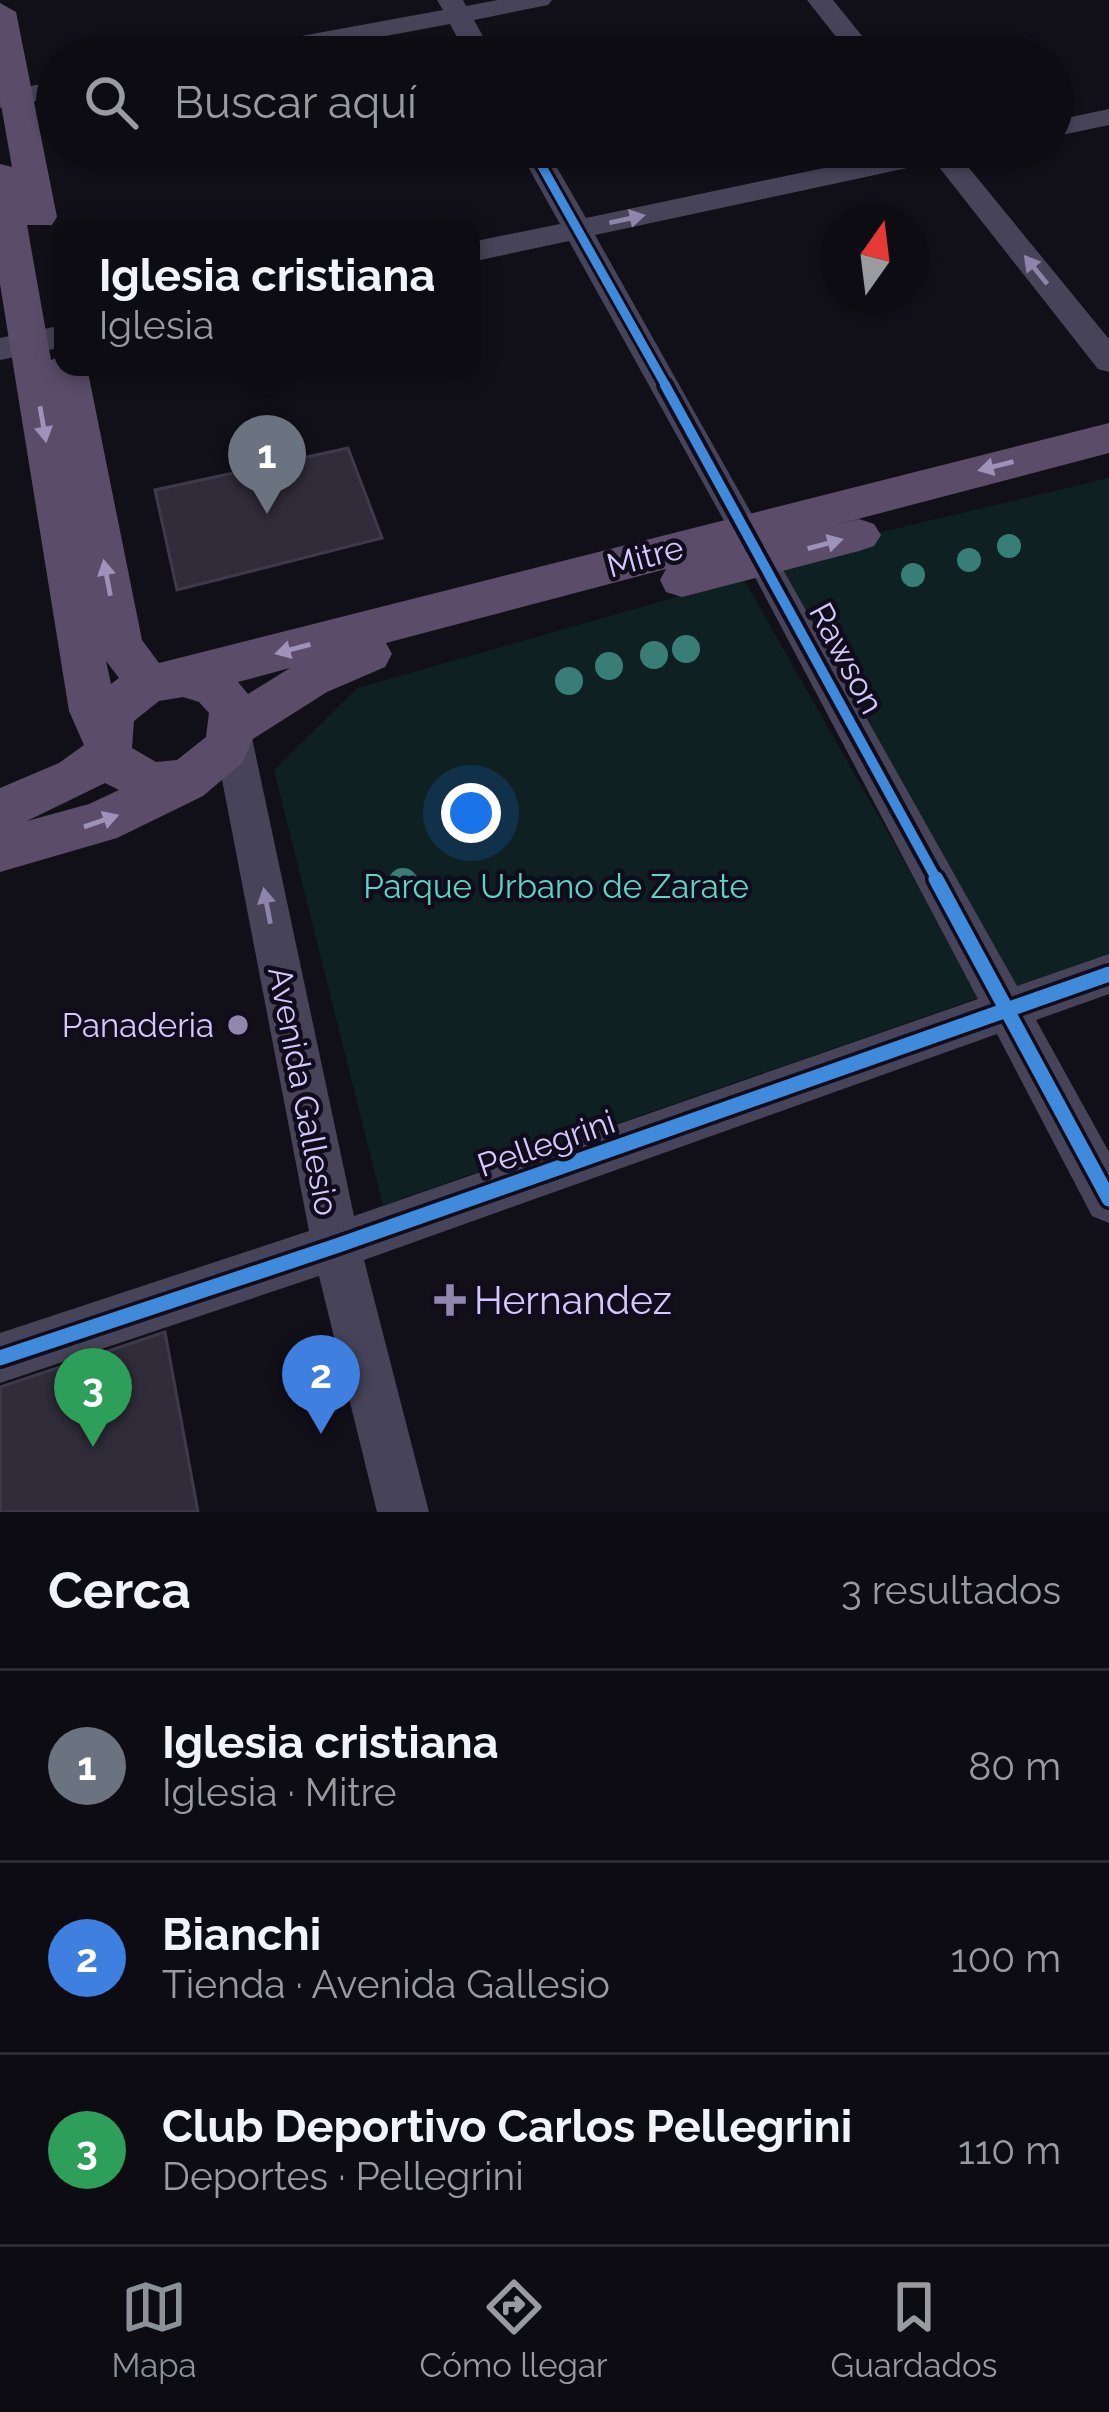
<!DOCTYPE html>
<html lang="es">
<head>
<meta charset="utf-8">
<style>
	:root { --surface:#0d0c12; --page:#16151b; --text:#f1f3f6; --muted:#9a9b9f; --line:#2d2c32; --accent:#8c9099 }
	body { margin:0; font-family:Raleway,sans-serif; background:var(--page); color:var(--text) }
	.compass { position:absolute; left:821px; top:204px; width:108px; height:108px; border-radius:50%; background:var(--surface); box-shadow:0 3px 9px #0004; rotate:14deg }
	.you { position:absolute; left:471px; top:813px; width:42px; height:42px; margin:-30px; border:9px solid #fff; border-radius:50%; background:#1a73e8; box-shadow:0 0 0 18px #1a73e833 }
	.badge { display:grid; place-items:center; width:78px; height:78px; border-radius:50%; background:var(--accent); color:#fff; font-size:39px; font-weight:700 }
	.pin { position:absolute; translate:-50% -99px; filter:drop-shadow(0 3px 6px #0008) }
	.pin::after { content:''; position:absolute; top:63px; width:42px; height:36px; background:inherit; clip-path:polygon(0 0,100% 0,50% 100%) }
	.popup { position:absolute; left:54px; top:220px; width:426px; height:156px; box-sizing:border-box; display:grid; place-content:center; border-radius:24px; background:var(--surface); filter:drop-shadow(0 3px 9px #0005); font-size:39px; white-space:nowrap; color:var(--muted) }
	.popup b { font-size:45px; color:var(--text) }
	.popup::after { content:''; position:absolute; left:50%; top:100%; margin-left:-24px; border:24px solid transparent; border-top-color:var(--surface) }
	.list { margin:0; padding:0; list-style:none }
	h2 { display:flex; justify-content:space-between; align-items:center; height:156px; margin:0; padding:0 48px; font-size:51px }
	h2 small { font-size:39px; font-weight:400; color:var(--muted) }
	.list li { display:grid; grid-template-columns:78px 1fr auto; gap:36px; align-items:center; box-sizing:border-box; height:192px; padding:0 48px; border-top:3px solid var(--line) }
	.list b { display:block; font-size:45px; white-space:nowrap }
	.list p { margin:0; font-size:39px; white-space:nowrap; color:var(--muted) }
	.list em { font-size:39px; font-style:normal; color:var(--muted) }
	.icon { flex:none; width:66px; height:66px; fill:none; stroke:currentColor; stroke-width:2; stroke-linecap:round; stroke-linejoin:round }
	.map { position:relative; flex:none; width:1109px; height:1512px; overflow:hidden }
	.search { position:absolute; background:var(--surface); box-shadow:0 3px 9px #0004; left:36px; right:36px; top:36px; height:132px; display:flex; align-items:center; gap:30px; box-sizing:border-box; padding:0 42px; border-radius:66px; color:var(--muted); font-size:45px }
	.sheet { height:732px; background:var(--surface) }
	nav { display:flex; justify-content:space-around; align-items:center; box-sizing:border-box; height:168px; border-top:3px solid var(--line); background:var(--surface); font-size:33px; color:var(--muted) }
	nav a { display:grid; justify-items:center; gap:6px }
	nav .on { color:var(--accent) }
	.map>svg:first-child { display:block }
	.green { fill:#0f2022 }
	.building { fill:#302c3a; stroke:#3e3a4c; stroke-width:3 }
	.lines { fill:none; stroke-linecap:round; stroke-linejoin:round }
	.minor { fill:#474459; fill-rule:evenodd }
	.major { fill:#5b4d6a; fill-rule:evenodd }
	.cycleway-far2-casing { stroke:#100c1b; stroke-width:15 }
	.cycleway-far1-casing { stroke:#100c1b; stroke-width:18 }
	.cycleway-casing { stroke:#100c1b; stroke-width:22 }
	.cycleway-far2 { stroke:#408adc; stroke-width:9 }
	.cycleway-far1 { stroke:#408adc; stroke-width:10 }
	.cycleway { stroke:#408adc; stroke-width:15 }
	.tree { fill:#397d77 }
	.oneway { fill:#8e86aa }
	.oneway2 { fill:#9e91ba }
	.poi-dot { fill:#9088ac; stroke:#100c1b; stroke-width:4.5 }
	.labels { text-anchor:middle; stroke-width:9; stroke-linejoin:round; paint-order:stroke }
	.street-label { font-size:33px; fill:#d4c8fc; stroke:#100c1b }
	.park-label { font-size:33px; fill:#5ad7c4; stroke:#100c1b }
	.poi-label { font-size:33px; fill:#d4c8fc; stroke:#100c1b; text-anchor:end }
	.near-poi-label { font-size:39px; fill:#d4c8fc; stroke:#100c1b; text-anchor:start }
</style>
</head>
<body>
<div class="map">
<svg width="1109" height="1512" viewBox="0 0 1109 1512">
	<rect width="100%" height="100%" fill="#111018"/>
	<path class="green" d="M1109,478V973L1006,1009L764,560Z
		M743,578L981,997L383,1205L274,770L357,688Z"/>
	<path class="building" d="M348,448L382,538L177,590L155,490Z
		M165,1332L198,1512H0V1387Z"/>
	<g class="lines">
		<path class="minor" d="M437,0H463L466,6L498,0H552L548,5L474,20L494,57H468L450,24L273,57H218L231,49L443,10Z
			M807,0H833L879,57H852Z
			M57,81V97L0,108V92Z
			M1109,109V125L1052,137V121Z
			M517,147H545L586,218L924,147H980L960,157L1109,339V372L1098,369L935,162L595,235L1017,986L1109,954V994L1036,1020L1109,1152V1223L1092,1216L997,1034L364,1260L429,1512H377L319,1276L0,1383V1333L309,1231L214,738L219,727L233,722L247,727L252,738L354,1216L978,999L748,564L569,241L471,262V242L560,224Z
			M63,325V347L0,360V338Z"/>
		<path class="major" d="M0,3L16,12L57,217L52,225H27L51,360L63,355V367H87L142,640L159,663L1109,423V453L835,525L859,519L874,524L881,535L874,546L859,551L682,597L666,592L660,580L666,569L386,643L392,654L385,667L327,692L253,739L242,763L203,796L117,838L0,872V788L59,763L84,745L69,711L0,284V164L12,167L0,99ZM106,661L119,678L111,684ZM290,668L248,694L238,682ZM183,697L199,702L209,713L206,737L177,760L156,762L132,748L134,721L159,701ZM105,783L119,790L89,804L27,821Z"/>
		<g class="cycleway-far2-casing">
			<path id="cycleway-far2" d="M531,147L667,388"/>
		</g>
		<g class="cycleway-far1-casing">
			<path id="cycleway-far1" d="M665,385L938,882"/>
		</g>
		<g class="cycleway-casing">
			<path id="cycleway" d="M936,879L1109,1199
				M0,1358L336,1246L1109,974"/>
		</g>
		<use href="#cycleway-far2" class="cycleway-far2"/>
		<use href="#cycleway-far1" class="cycleway-far1"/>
		<use href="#cycleway" class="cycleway"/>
	</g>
	<g class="tree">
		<circle cx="1009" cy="546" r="12"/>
		<circle cx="969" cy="560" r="12"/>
		<circle cx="913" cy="575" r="12"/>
		<circle cx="686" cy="649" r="14"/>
		<circle cx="654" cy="655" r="14"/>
		<circle cx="609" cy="666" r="14"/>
		<circle cx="569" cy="681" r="14"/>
		<circle cx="403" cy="883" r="15"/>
	</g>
	<defs><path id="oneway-solid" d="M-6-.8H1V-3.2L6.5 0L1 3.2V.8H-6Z" transform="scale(3)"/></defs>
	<g class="oneway">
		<use href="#oneway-solid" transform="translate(627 219) rotate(-12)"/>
		<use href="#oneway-solid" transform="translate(1036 270) rotate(-129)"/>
		<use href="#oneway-solid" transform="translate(267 906) rotate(-101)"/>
	</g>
	<g class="oneway2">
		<use href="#oneway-solid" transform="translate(43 424) rotate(80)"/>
		<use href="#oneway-solid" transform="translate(996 466) rotate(166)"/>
		<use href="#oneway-solid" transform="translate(825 544) rotate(-15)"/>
		<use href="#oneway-solid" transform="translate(107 578) rotate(-101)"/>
		<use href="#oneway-solid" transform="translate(293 649) rotate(165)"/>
		<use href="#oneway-solid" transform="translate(101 821) rotate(-19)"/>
	</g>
	<g class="poi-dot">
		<circle cx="238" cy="1025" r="12"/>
		<path d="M444 1282h12v12h12v12h-12v12h-12v-12h-12v-12h12z"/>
	</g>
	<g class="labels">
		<g class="street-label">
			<text transform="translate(645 556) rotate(-15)" y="12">Mitre</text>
			<text transform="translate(847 658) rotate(62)" y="12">Rawson</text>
			<text transform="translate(304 1091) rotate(79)" y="12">Avenida Gallesio</text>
			<text transform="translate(546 1143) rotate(-19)" y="12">Pellegrini</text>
		</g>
		<g class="park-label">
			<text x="556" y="898">Parque Urbano de Zarate</text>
		</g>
		<g class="poi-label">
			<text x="214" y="1037">Panaderia</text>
		</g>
		<g class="near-poi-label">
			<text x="474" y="1314">Hernandez</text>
		</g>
	</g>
</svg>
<svg class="compass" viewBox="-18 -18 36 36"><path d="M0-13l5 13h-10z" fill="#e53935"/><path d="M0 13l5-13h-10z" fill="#9a9b9f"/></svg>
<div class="you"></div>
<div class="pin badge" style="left:267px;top:514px;background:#6b7280">1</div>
<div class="popup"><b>Iglesia cristiana</b>Iglesia</div>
<div class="pin badge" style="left:321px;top:1434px;background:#3f7fe0">2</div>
<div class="pin badge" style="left:93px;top:1447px;background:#2e9e5b">3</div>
<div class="search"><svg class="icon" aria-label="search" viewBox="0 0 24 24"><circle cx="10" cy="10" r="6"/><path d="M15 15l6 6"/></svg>Buscar aquí</div>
</div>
<section class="sheet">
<h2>Cerca<small>3 resultados</small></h2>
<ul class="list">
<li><span class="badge" style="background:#6b7280">1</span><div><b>Iglesia cristiana</b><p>Iglesia · Mitre</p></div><em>80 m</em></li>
<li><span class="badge" style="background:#3f7fe0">2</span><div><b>Bianchi</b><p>Tienda · Avenida Gallesio</p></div><em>100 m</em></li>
<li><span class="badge" style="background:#2e9e5b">3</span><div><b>Club Deportivo Carlos Pellegrini</b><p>Deportes · Pellegrini</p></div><em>110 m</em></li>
</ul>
</section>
<nav>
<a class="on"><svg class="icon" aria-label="map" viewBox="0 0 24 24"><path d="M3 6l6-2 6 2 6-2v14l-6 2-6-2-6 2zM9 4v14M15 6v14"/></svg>Mapa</a>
<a><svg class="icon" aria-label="directions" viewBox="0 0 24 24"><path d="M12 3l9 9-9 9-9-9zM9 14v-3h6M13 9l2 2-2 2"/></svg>Cómo llegar</a>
<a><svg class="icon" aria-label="saved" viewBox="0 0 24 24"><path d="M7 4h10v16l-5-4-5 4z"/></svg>Guardados</a>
</nav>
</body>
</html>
